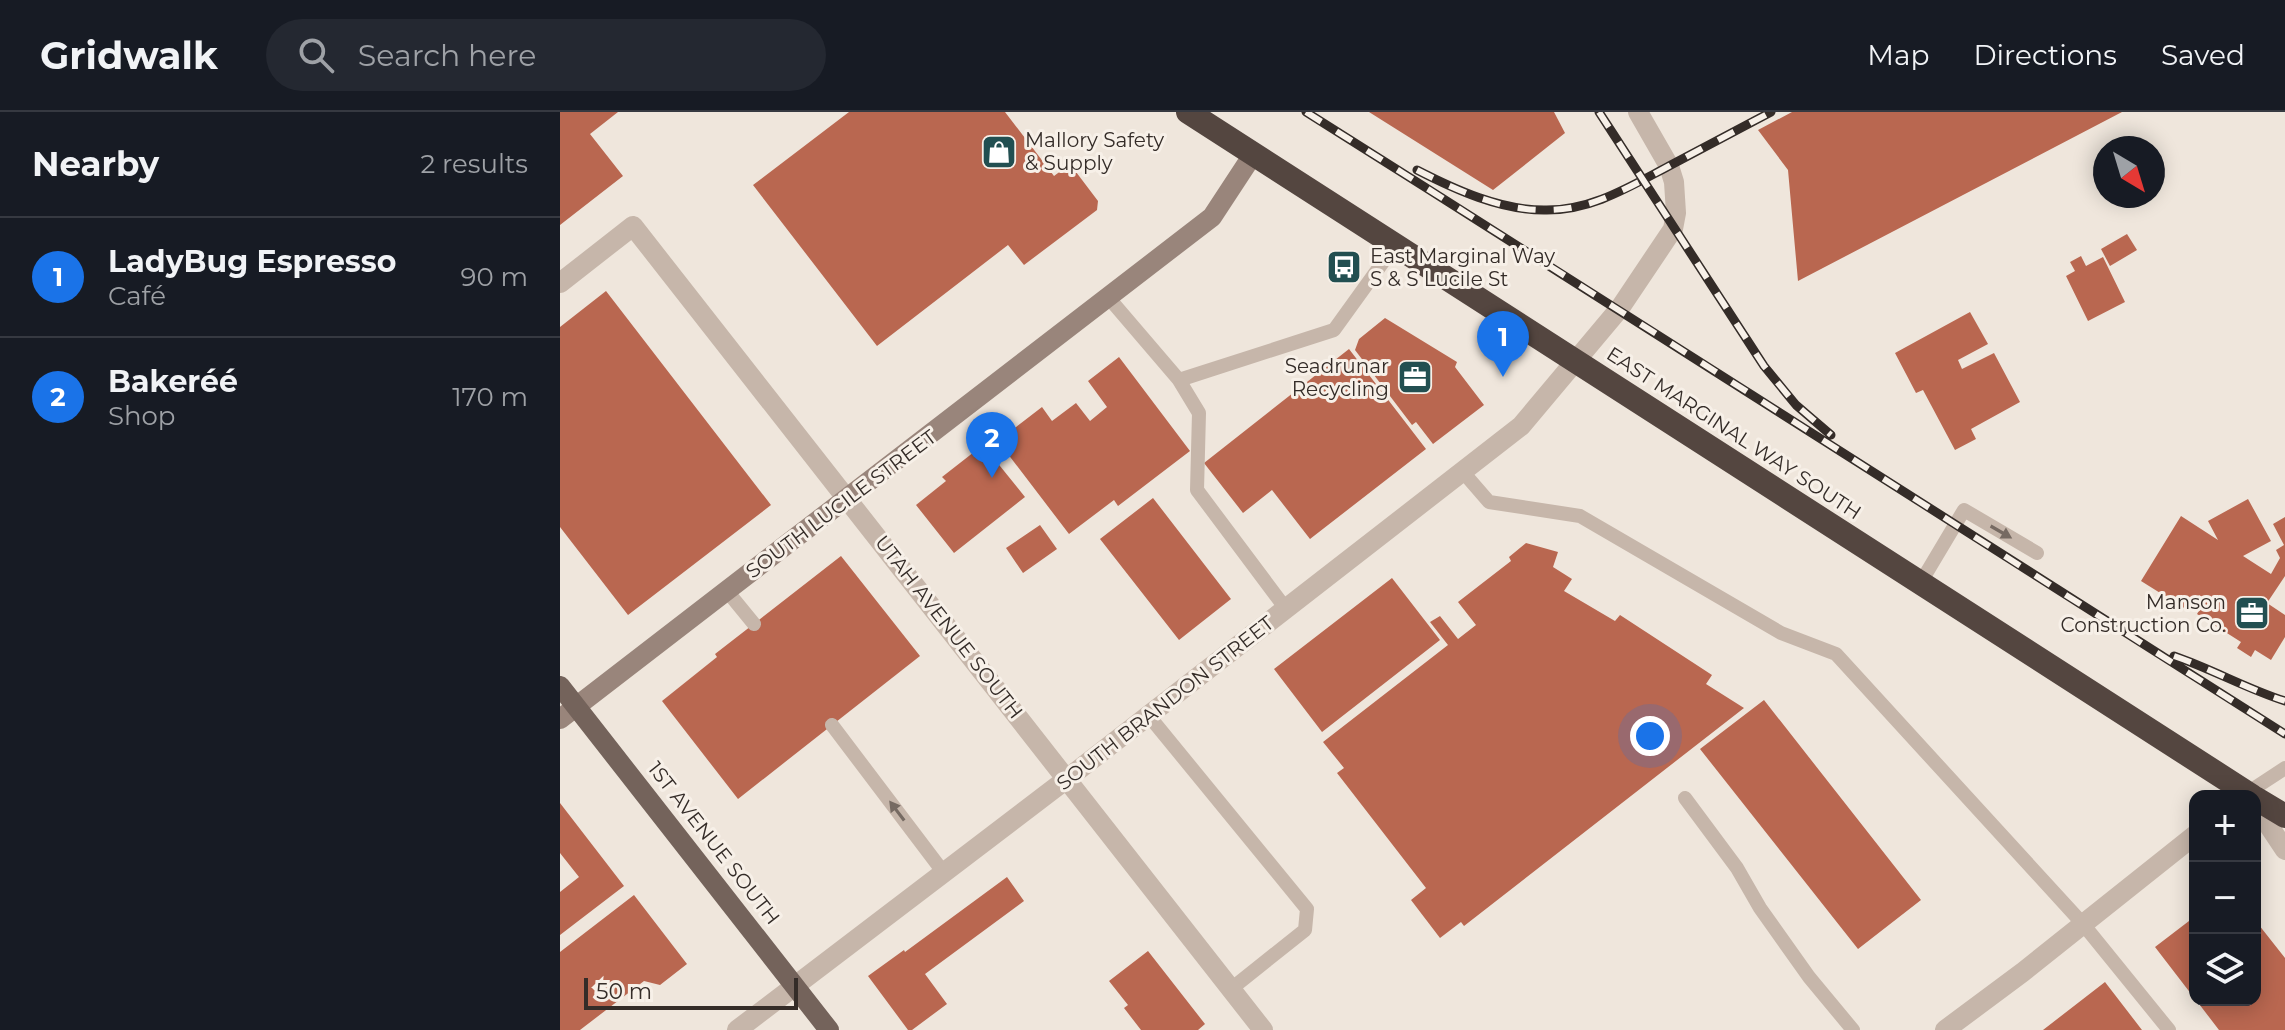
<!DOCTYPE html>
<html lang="en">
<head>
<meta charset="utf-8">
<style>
	:root { --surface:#171b24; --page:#242831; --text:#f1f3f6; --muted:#9ea1a6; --line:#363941; --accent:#1a73e8 }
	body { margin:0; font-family:Montserrat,sans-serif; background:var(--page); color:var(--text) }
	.controls { position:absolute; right:24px; bottom:24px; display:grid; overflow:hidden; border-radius:16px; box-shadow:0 4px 20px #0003 }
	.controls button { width:72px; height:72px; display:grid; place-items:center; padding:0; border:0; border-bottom:2px solid var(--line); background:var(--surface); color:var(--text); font:40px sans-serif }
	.compass { position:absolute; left:1533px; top:24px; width:72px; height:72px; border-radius:50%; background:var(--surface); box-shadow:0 4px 20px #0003; rotate:142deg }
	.scale { position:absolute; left:24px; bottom:20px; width:214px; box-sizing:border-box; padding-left:8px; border:4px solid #342c28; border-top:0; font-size:22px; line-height:28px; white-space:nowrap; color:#342c28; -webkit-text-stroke:6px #f7f0e8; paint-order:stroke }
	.you { position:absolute; left:1090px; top:624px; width:28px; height:28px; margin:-20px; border:6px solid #fff; border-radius:50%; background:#1a73e8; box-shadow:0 0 0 12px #1a73e833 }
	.badge { display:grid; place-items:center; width:52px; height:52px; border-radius:50%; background:var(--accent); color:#fff; font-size:26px; font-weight:700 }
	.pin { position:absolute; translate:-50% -66px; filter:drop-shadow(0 2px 4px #0008) }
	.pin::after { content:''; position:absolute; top:42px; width:28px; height:24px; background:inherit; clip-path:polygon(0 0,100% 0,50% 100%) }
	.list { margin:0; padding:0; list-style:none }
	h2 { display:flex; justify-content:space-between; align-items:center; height:104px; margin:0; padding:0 32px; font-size:34px }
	h2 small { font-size:26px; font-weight:400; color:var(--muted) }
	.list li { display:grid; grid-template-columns:52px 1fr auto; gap:24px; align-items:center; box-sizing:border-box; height:120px; padding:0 32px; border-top:2px solid var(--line) }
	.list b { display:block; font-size:30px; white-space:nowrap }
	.list p { margin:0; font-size:26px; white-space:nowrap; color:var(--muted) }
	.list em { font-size:26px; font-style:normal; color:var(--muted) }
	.icon { flex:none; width:44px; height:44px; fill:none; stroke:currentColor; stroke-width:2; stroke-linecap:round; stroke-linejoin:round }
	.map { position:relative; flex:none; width:1725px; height:918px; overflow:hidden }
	header { display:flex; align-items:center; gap:48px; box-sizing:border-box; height:112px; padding:0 40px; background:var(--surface); border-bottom:2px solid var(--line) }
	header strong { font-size:38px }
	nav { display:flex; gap:44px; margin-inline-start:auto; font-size:28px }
	.search { width:560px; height:72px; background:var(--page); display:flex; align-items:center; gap:20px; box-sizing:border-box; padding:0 28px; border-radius:44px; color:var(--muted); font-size:30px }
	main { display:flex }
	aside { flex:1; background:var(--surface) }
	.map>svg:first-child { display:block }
	.building { fill:#b96750 }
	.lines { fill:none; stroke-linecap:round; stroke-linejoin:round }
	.lane { stroke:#c6b6aa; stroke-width:14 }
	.street { stroke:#c6b6aa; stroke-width:20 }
	.secondary { stroke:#99857b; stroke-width:20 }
	.primary { stroke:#74635b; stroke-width:20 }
	.highway { stroke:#544640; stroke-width:24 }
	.rail-casing { stroke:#342c28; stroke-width:9 }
	.rail { stroke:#f7f0e8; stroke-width:6; stroke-dasharray:18; stroke-linecap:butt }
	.oneway { fill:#766a62 }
	.labels { text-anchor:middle; stroke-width:6; stroke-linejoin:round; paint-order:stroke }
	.poi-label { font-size:20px; fill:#342c28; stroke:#f7f0e8; text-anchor:start }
	.street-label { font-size:20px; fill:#342c28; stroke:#f7f0e8 }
</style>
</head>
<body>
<header>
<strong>Gridwalk</strong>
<div class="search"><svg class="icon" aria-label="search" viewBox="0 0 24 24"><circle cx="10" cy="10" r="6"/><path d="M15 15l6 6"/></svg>Search here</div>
<nav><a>Map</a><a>Directions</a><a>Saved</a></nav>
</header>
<main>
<aside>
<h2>Nearby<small>2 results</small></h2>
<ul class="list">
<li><span class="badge">1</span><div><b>LadyBug Espresso</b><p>Café</p></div><em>90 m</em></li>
<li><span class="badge">2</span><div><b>Bakeréé</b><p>Shop</p></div><em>170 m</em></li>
</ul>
</aside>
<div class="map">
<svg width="1725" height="918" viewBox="0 0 1725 918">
	<rect width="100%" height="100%" fill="#efe6dc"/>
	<path class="building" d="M0,0H58L30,22L63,64L0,113Z
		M289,0H445L494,64L506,55L513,56L538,89L537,98L464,153L448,133L317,234L193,73Z
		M809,0H994L1005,21L933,78Z
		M1232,0H1562L1238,169L1228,58L1198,18Z
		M1567,122L1577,138L1550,154L1541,137Z
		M1521,144L1526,154L1543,145L1565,190L1528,209L1506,164L1515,159L1510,150Z
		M46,179L211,393L68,503L0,415V215Z
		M1410,200L1428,232L1398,248L1402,257L1434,241L1460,290L1411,317L1416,327L1395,338L1363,278L1356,281L1335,241Z
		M825,206L897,250L895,255L924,293L873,332L856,310L852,313L795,238L799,227Z
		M789,237L866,337L750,427L712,378L683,401L644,351Z
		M559,245L630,339L558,394L554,388L509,422L438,329L482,295L492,309L516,291L530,309L547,295L528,269Z
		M423,333L465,385L394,441L356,393L386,369L382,365Z
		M593,386L671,487L619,528L540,427Z
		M1688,387L1711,429L1683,444L1711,462L1720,446L1716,438L1724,433L1713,412L1725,405V464L1707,491L1725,503V525L1711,548L1695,538L1691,545L1677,536L1681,530L1637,502L1646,487L1639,483L1629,499L1581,469L1621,404L1658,428L1648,409Z
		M480,413L497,437L463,461L446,436Z
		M966,431L998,440L993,455L1012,467L1004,479L1055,509L1060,503L1152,563L1146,572L1184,596L904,814L901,810L880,826L851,788L866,776L777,661L784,656L763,630L888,533L870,510L880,504L898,527L916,513L898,490L951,449L949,445Z
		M281,444L360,544L178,687L102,589L157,545L155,542Z
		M832,466L880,528L762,620L714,557Z
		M1204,588L1361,788L1298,837L1140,637Z
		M0,691L64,774L0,823V780L19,765L0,741Z
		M447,765L464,789L365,862L387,892L352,918H348L308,864L344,838L345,840Z
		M74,783L127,852L100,873L84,869L20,918H0V840Z
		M1695,808L1725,846V918H1659L1636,888H1695Z
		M1629,809L1635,817V887L1595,835Z
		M588,839L645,912L638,918H581L564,896L568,893L549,869Z
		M1545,870L1582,918H1483Z"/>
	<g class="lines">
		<path class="lane" d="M548,185L619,268L774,218L836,132
			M619,268L639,301L637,378L726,497
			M903,360L929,390L1020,404L1221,521L1276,542L1523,812L1609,918
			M1361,470L1404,398L1477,441
			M167,479L194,512
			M589,604L747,797L745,818L671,877
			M272,613L384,761
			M1687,681L1725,656
			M1125,686L1177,756L1200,796L1249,865L1293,918"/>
		<path class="street" d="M0,171L73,114L703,918
			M1695,693L1725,738
			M177,918L508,666L961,314L1060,196L1113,117L1116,101L1114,70L1109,54L1078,0
			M1385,918L1463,860L1635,723"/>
		<path class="secondary" d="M0,607L652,105L694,41"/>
		<path class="primary" d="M0,574L269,918"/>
		<path class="highway" d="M628,0L1692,684
			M1695,686L1725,704"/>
		<g class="rail-casing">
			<path id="rail" d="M746,0C1073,206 1398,415 1725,622
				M1039,0L1204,254L1236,293L1271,323
				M857,58C896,78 940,98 984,98C1031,99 1069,75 1109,54C1143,36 1177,18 1211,0
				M1614,544C1652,557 1687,577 1725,589"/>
		</g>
		<use href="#rail" class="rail"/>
	</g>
	<defs><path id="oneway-solid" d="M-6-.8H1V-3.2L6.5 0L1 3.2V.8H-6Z" transform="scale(2)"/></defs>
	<g class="oneway">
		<use href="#oneway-solid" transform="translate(1441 420) rotate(30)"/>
		<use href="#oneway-solid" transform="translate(337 699) rotate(-127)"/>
	</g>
	<defs>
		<g id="shop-square" transform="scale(1.8)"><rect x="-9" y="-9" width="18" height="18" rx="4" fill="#224f51" stroke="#f7f0e8"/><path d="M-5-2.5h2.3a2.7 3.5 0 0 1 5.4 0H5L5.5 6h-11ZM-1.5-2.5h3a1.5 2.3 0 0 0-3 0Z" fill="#fff"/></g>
		<g id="bus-square" transform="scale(1.8)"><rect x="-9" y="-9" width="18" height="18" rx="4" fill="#224f51" stroke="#f7f0e8"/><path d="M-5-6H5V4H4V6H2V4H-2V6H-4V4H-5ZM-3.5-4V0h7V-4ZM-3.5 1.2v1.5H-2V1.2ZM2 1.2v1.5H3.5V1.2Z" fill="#fff"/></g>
		<g id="office-square" transform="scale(1.8)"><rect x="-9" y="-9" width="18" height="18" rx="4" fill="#224f51" stroke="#f7f0e8"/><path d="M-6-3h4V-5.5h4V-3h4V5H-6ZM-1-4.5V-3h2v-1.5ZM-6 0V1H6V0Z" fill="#fff"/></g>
	</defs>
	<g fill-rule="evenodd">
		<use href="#shop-square" x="439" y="40"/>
		<use href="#bus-square" x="784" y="155"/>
		<use href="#office-square" x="855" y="265"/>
		<use href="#office-square" x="1692" y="501"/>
	</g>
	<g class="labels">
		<g class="poi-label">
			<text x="465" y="35">Mallory Safety<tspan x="465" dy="23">&amp; Supply</tspan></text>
			<text x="810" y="151">East Marginal Way<tspan x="810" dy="23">S &amp; S Lucile St</tspan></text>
			<text x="829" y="261" text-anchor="end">Seadrunar<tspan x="829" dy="23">Recycling</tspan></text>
			<text x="1666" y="497" text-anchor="end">Manson<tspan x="1666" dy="23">Construction Co.</tspan></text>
		</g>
		<g class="street-label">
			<text transform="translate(1174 321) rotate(33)" y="7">EAST MARGINAL WAY SOUTH</text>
			<text transform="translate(281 392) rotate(-37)" y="7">SOUTH LUCILE STREET</text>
			<text transform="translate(389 515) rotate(52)" y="7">UTAH AVENUE SOUTH</text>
			<text transform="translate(605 591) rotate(-38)" y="7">SOUTH BRANDON STREET</text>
			<text transform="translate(154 731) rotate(52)" y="7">1ST AVENUE SOUTH</text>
		</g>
	</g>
</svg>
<div class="controls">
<button>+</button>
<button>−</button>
<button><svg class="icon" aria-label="layers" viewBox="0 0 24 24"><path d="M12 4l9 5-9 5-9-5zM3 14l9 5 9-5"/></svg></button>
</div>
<svg class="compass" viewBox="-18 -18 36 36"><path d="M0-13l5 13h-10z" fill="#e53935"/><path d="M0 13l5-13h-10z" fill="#9ea1a6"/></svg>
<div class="scale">50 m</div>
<div class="you"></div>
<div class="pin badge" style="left:943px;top:265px">1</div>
<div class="pin badge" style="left:432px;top:366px">2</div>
</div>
</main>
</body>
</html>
